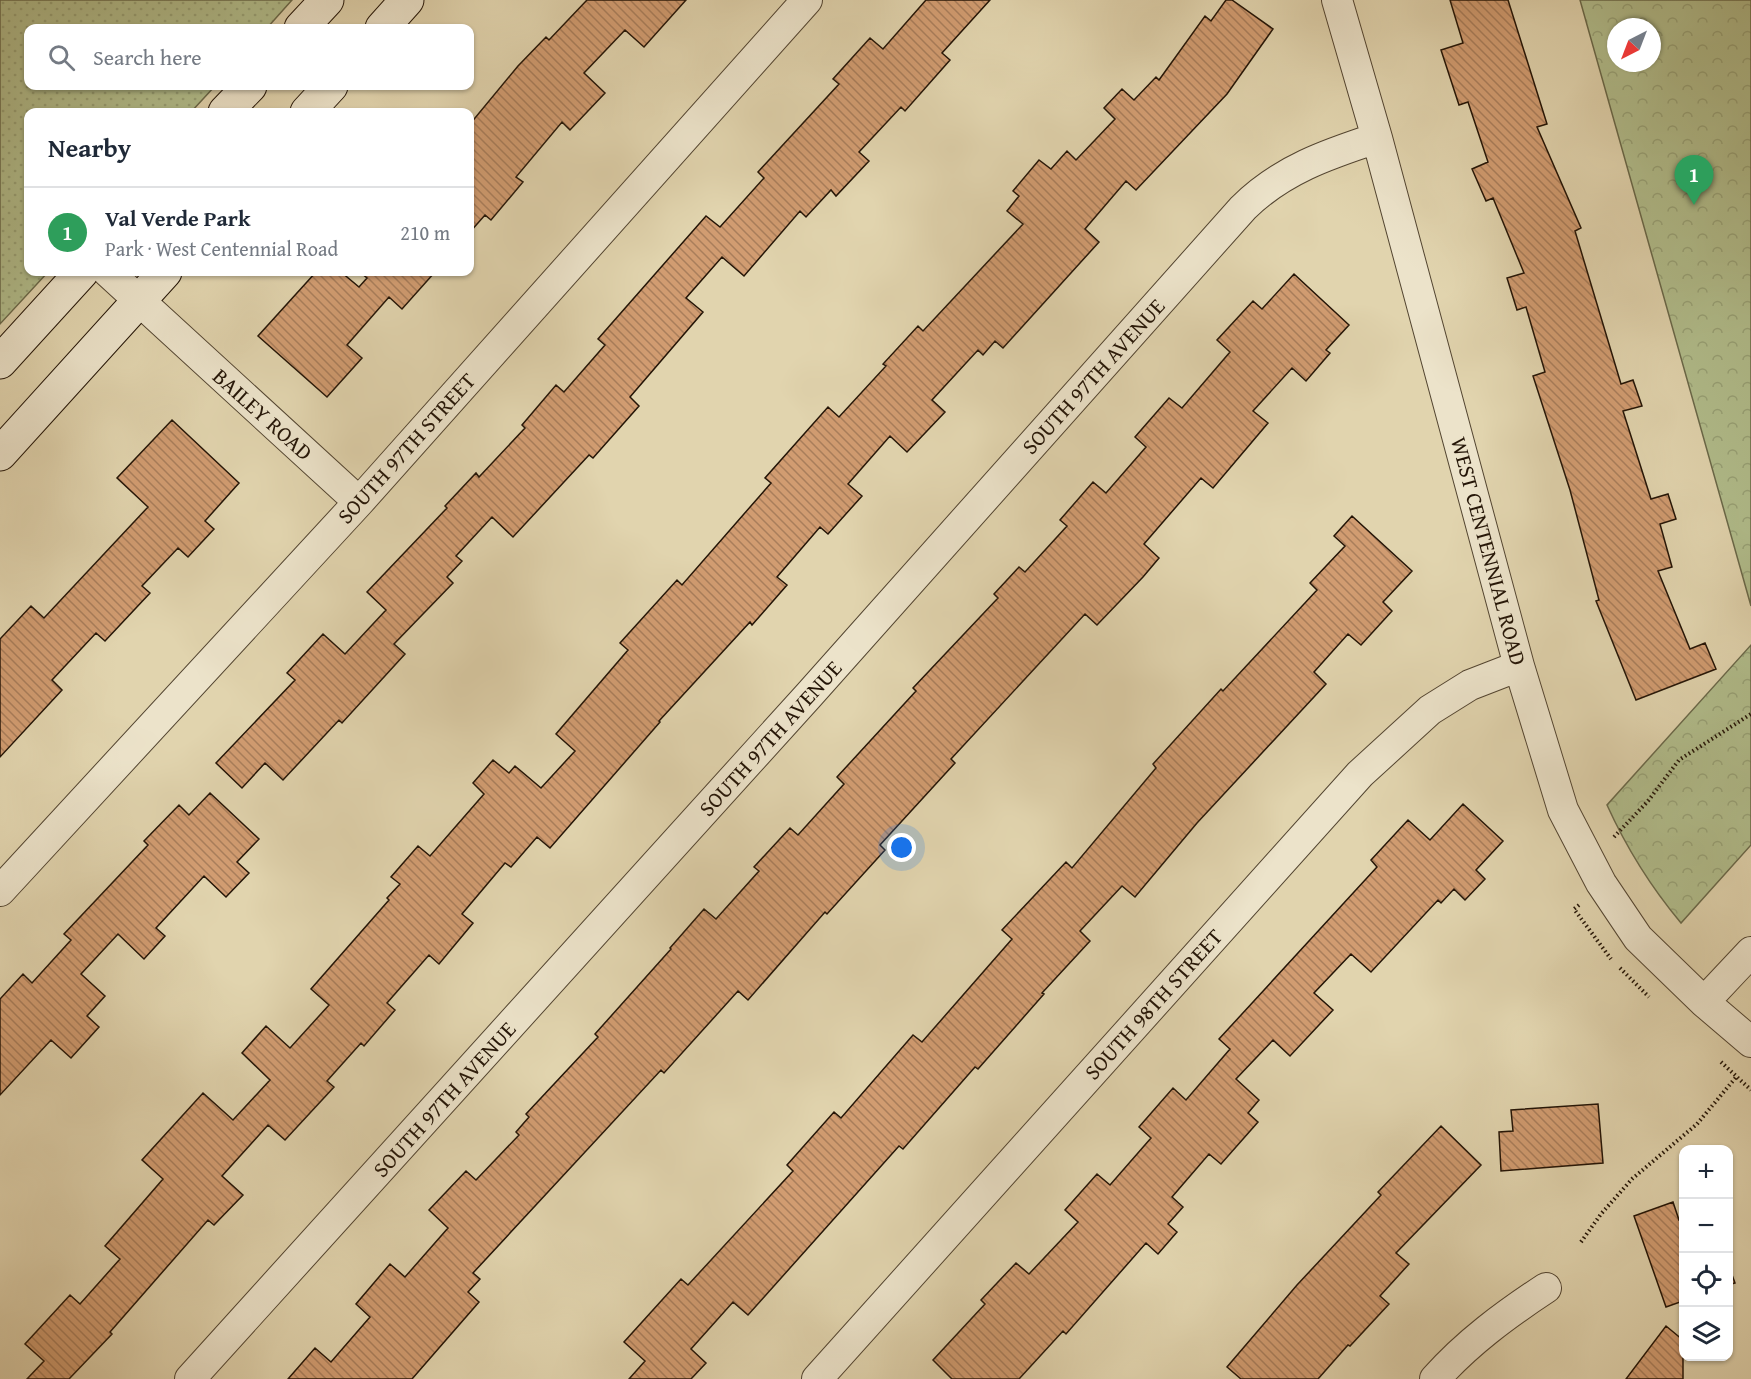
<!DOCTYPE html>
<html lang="en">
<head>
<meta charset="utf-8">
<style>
	:root { --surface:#fff; --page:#f2f2f3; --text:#1f2937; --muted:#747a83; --line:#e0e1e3; --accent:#ea580c }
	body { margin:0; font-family:"Gentium Book Plus",serif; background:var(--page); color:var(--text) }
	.controls { position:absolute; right:18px; bottom:18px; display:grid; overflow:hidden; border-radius:12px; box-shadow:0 2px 4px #0004 }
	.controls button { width:54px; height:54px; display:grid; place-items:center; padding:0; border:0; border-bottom:2px solid var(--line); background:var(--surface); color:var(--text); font:30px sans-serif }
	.compass { position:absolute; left:1607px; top:18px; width:54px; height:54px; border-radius:50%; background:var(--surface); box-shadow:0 2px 4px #0004; rotate:222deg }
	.you { position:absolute; left:902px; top:848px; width:21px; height:21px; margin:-15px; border:4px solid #fff; border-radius:50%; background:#1a73e8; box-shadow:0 0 0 9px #1a73e833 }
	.badge { display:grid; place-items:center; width:39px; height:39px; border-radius:50%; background:var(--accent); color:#fff; font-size:20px; font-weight:700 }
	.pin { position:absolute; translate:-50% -50px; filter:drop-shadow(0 2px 3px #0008) }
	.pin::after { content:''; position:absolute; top:32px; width:21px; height:18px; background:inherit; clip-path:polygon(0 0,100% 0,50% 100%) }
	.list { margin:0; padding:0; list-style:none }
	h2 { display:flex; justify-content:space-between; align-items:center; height:78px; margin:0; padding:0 24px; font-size:26px }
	h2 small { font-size:20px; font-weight:400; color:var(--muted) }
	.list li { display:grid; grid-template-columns:39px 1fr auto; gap:18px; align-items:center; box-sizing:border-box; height:90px; padding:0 24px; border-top:2px solid var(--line) }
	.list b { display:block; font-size:22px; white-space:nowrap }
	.list p { margin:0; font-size:20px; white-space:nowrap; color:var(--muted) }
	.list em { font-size:20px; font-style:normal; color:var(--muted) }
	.icon { flex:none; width:33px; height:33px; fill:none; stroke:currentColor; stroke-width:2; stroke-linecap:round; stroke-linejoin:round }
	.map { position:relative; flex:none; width:1751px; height:1379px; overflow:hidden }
	.search { position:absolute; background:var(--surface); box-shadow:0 2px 4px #0004; left:24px; top:24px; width:450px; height:66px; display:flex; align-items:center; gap:15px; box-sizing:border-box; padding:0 21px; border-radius:12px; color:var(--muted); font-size:22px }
	.panel { position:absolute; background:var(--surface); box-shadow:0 2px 4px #0004; left:24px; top:108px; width:450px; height:168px; border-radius:12px }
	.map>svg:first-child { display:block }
	.grass { fill:url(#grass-dots); stroke:#6a694a; stroke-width:1.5 }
	.park { fill:url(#park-crowns); stroke:#6a694a; stroke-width:1.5; fill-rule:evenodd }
	.building { fill:url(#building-back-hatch); stroke:#241507; stroke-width:1.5 }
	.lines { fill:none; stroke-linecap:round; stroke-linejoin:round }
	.minor-casing { stroke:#534531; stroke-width:32 }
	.secondary-casing { stroke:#241507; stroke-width:35 }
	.path { stroke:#241507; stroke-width:4; stroke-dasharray:1.5 3; stroke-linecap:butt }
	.minor { stroke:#ece3ca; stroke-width:30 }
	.secondary { stroke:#ece3ca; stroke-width:33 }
	.labels { text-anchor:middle; stroke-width:5; stroke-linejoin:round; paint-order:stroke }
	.street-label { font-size:22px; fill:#241507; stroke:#ece3ca }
</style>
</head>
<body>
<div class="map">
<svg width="1751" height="1379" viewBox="0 0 1751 1379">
	<defs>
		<pattern id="grass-dots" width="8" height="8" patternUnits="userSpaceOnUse" patternTransform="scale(1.5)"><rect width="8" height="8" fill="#b1bd8c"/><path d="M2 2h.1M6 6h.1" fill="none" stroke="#98a277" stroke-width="1.8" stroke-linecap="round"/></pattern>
		<pattern id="park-crowns" width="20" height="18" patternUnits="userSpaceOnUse" patternTransform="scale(1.5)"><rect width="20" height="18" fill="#b1bd8c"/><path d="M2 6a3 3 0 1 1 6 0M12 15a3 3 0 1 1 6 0" fill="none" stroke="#98a277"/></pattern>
		<pattern id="building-back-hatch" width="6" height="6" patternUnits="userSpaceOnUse" patternTransform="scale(1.5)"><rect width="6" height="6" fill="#d19c71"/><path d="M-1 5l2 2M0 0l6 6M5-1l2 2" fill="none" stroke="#a97e5b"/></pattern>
	</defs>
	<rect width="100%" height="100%" fill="#e1d4ae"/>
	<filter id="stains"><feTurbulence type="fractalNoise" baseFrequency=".00333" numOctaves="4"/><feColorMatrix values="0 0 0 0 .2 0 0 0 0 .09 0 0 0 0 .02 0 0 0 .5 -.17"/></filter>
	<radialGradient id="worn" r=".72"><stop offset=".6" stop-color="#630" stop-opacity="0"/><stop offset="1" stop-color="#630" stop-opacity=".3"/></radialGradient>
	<path class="grass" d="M0,0H292L267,28H28V86H215L191,112H28V272H48L0,324Z"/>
	<path class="park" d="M1580,0H1751V606ZM1616,27H1652V63H1616Z
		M1751,645V845L1681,923C1650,886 1627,849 1607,805Z"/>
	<path class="building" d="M587,0H686L644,47L625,30L584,73L605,93L570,130L562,122L516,177L523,182L491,220L485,215L470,232V124L518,66L546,37L549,40Z
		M926,0H990L942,53L950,60L905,111L901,107L859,152L869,161L836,196L831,190L806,217L800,211L744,276L722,257L686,298L703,312L630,397L639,406L593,458L589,455L513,537L492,517L456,556L462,561L447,577L453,583L394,644L405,654L342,723L339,720L283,780L265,763L242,788L216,763L295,680L287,673L323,634L345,654L386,610L367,592L447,508L445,506L476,473L479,477L525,428L522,425L556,385L564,392L605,345L598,339L706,216L720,227L764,178L758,172L839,84L833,79L870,38L883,49Z
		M1226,0H1232L1273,29L1227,94L1136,190L1126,181L1085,229L1099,242L1003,348L995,341L983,355L978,350L932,400L945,412L907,452L890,436L848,484L862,496L828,534L820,527L777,577L787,585L752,625L750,622L659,721L660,722L550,848L537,837L511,867L505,863L462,914L473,923L439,964L429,955L387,1003L395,1010L364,1046L361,1043L327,1081L334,1087L285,1140L268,1125L222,1176L243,1195L214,1225L208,1220L110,1332L112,1334L69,1379H27L44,1361L25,1344L70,1295L80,1304L120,1259L105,1246L163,1179L142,1160L203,1093L233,1120L270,1080L242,1053L266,1026L290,1048L329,1005L311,989L389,900L387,898L400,884L391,877L418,846L430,856L484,794L473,783L493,760L509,773L515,766L541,788L575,751L556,734L628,650L620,643L677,580L682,585L771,483L765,478L828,407L839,417L886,366L883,364L918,326L923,331L1023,224L1007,211L1019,196L1013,191L1039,160L1051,169L1067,151L1076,160L1115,119L1104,108L1122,89L1134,100L1156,77L1159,80L1205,16L1211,21Z
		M1450,0H1508L1547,124L1537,127L1581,228L1575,231L1621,384L1633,380L1642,406L1623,411L1651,499L1668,494L1676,519L1660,524L1672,567L1658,571L1690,649L1705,643L1716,669L1636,700L1596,601L1599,600L1570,490L1533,376L1545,372L1526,307L1517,310L1507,278L1524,273L1493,198L1486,201L1472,169L1488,162L1468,102L1459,105L1441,50L1463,43Z
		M316,272H341L359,287L367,278L360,272H435L402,309L389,297L347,345L362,358L327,397L258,336Z
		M1294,274L1349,325L1326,350L1330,353L1306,381L1292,368L1253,411L1268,423L1213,488L1201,478L1144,544L1159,558L1143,577L1097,625L1085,614L951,759L955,763L880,845L885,850L827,914L825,912L748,1000L738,991L664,1073L661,1070L473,1273L480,1279L468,1292L479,1302L412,1379H288L315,1348L331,1362L370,1317L356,1304L390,1264L405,1277L448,1228L429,1210L466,1171L476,1180L519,1135L516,1132L529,1117L526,1114L598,1037L595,1034L671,949L670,948L704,909L716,919L759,871L754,867L790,828L798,835L844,784L837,777L916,691L913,688L998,598L994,594L1019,567L1025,572L1067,526L1060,520L1093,482L1106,493L1146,447L1135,437L1169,398L1182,408L1230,352L1217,340L1253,301L1262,309Z
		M172,420L239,483L205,521L214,529L188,557L178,548L142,586L150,593L105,641L96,633L52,680L62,690L0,757V639L31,606L44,618L148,507L117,478Z
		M1352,516L1412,571L1383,602L1392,611L1361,645L1348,634L1314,672L1326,684L1197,823L1135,897L1122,886L1080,931L1090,941L1042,993L1044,994L978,1069L975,1067L903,1149L899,1146L748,1315L733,1302L691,1349L706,1363L691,1379H629L645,1361L624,1342L681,1279L688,1285L793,1171L787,1165L834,1112L841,1118L913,1035L922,1042L1012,939L1002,930L1066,862L1072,868L1156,768L1153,764L1221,689L1223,691L1317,590L1310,583L1345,546L1334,536Z
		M210,793L259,839L237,862L249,873L226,897L204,876L156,928L165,936L144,959L118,934L81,974L105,996L87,1016L99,1027L71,1058L51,1040L0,1095V999L23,974L32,983L71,940L64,934L148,845L144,841L179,805L189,815Z
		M1463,804L1503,841L1476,870L1485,879L1465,900L1454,889L1441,903L1438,900L1371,972L1351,954L1314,993L1333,1010L1290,1056L1273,1040L1236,1079L1259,1100L1248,1113L1258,1122L1221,1164L1209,1154L1172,1197L1183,1207L1168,1224L1177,1232L1158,1254L1146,1243L1066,1334L1063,1331L1019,1379H952L933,1360L985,1304L981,1300L1016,1263L1029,1274L1078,1222L1065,1210L1097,1174L1110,1185L1151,1138L1139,1127L1173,1088L1186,1100L1230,1049L1219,1039L1377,867L1371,860L1408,820L1430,840Z
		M1598,1104L1603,1163L1501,1171L1499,1132L1513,1131L1511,1110Z
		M1441,1126L1481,1165L1396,1253L1409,1264L1380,1296L1389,1304L1350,1346L1348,1345L1318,1379H1241L1227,1367L1297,1285L1381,1195L1378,1192Z
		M1673,1202L1679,1220L1683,1219V1301L1666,1307L1634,1216Z
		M1728,1264L1735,1283L1728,1285Z
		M1666,1326L1683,1340V1379H1626Z"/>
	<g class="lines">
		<g class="minor-casing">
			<path id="minor" d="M1337,0L1377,138L1519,666L1563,810L1601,883L1638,938L1704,1002L1751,1042
				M108,272L359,502
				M0,891L359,502L807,0
				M1704,1002L1751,952
				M190,1379L809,695L1243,208C1281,170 1328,154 1377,138
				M817,1379L1360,774L1430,710L1470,685L1519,666
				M1435,1379C1467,1343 1505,1315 1546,1288"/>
		</g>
		<g class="secondary-casing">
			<path id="secondary" d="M301,28L327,0
				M382,28L407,0
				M225,112L250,86
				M307,112L331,86
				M0,362L82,272
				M0,454L165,272"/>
		</g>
		<path class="path" d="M1614,837L1648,801L1679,760L1751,714
			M1579,905L1574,909L1611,959
			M1620,968L1649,997
			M1721,1062L1751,1090
			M1581,1242L1601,1214L1632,1179L1697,1124L1737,1076"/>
		<use href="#minor" class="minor"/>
		<use href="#secondary" class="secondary"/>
	</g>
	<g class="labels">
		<g class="street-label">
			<text transform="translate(1093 376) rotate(-48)" y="8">SOUTH 97TH AVENUE</text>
			<text transform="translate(263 414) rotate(42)" y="8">BAILEY ROAD</text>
			<text transform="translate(406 448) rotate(-48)" y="8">SOUTH 97TH STREET</text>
			<text transform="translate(1489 551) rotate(75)" y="8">WEST CENTENNIAL ROAD</text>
			<text transform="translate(770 738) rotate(-48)" y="8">SOUTH 97TH AVENUE</text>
			<text transform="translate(1153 1004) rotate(-48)" y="8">SOUTH 98TH STREET</text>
			<text transform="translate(444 1099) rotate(-48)" y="8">SOUTH 97TH AVENUE</text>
		</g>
	</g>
	<rect width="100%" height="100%" filter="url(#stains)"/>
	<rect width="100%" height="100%" fill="url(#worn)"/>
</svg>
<div class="controls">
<button>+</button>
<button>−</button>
<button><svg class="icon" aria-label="locate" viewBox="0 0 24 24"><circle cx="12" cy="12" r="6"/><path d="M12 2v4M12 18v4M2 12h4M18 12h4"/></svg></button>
<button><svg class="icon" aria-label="layers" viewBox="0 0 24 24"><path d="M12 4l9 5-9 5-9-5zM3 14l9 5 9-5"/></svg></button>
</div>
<svg class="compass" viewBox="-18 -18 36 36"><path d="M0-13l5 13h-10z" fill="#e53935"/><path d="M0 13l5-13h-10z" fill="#747a83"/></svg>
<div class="you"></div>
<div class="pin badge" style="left:1694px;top:205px;background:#2e9e5b">1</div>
<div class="search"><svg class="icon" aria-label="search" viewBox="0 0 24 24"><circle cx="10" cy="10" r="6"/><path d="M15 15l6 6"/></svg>Search here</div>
<section class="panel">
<h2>Nearby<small></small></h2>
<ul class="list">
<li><span class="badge" style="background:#2e9e5b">1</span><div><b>Val Verde Park</b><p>Park · West Centennial Road</p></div><em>210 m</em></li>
</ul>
</section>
</div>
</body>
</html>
